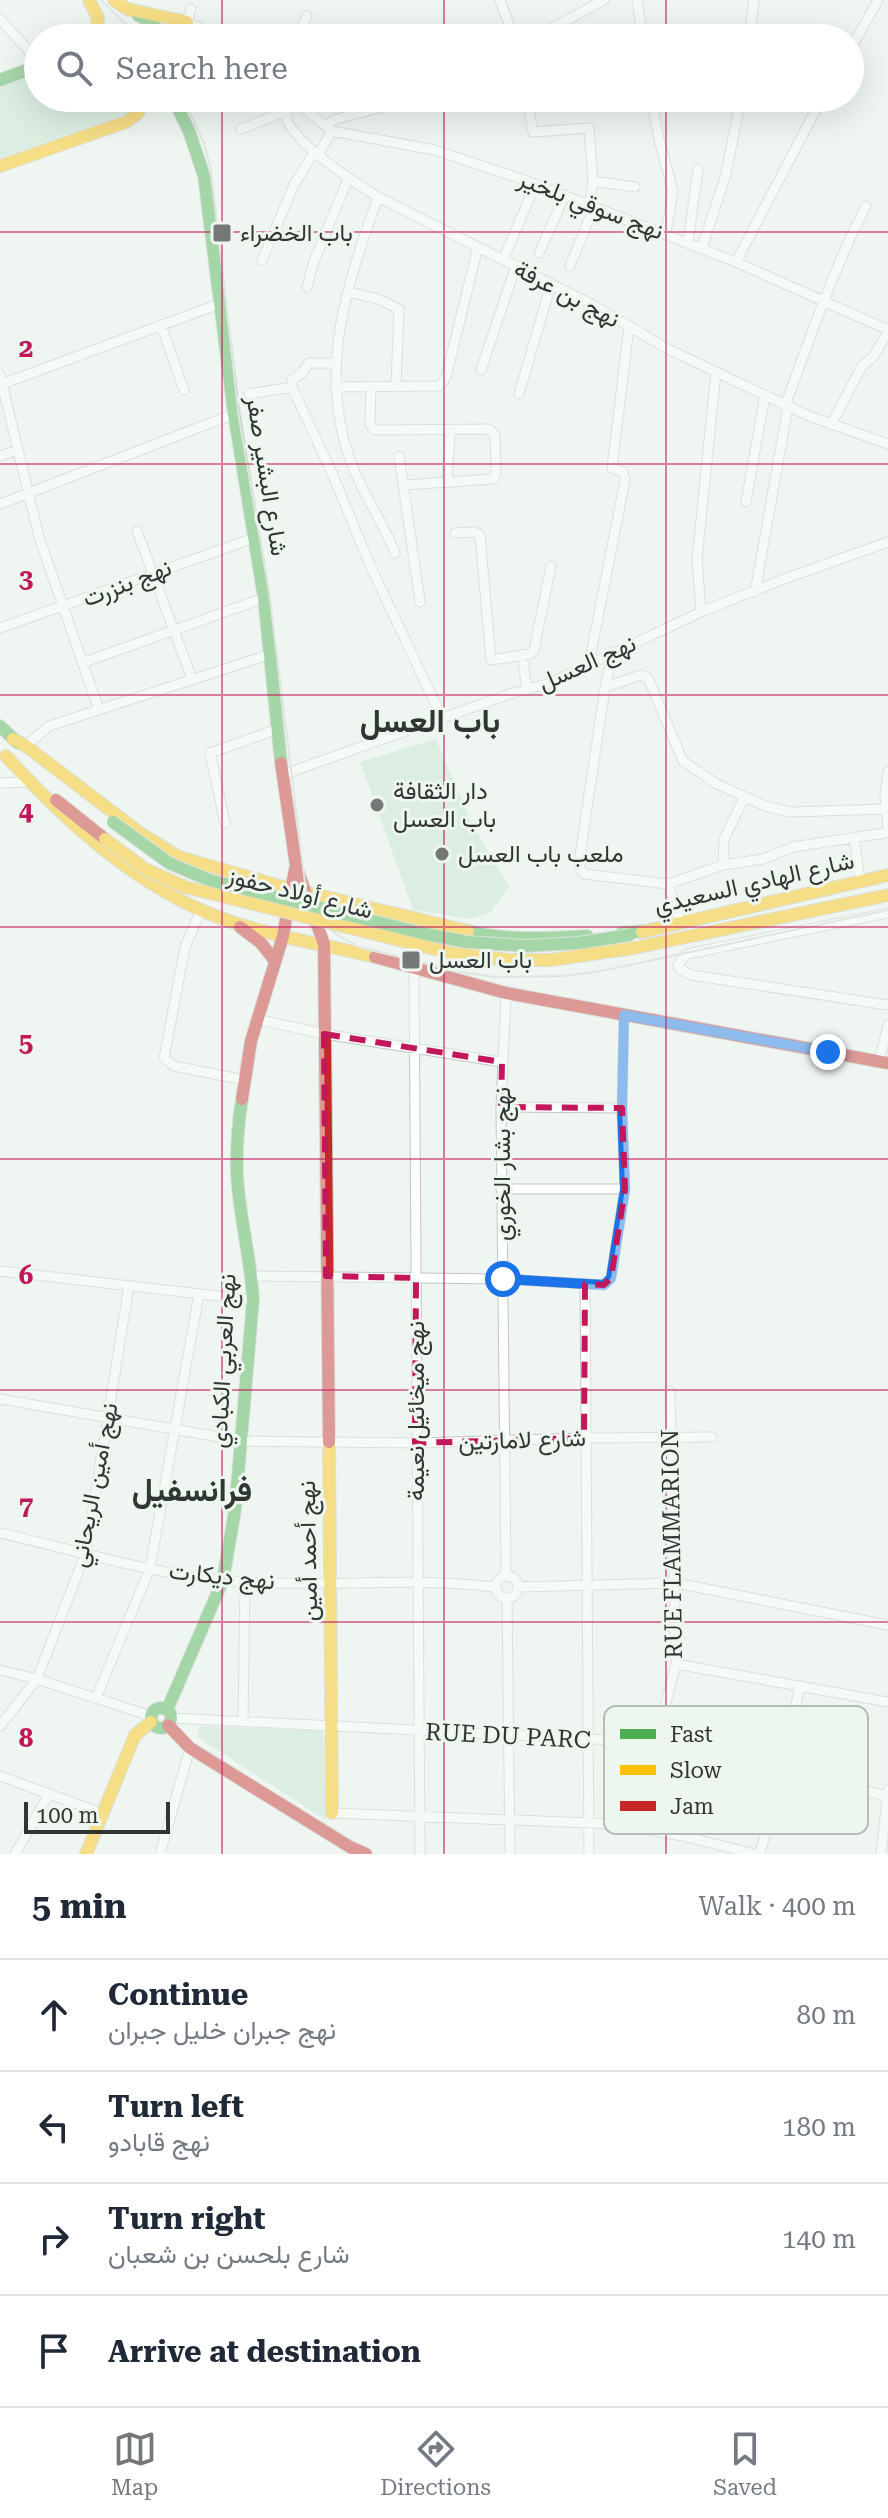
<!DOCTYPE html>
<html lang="en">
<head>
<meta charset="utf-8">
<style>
	:root { --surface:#fff; --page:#f2f2f3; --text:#1f2937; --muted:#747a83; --line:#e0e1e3; --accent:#747976 }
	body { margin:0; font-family:"Roboto Serif",Vazirmatn,serif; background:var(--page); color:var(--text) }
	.scale { position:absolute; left:24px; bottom:20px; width:146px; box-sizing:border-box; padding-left:8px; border:4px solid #323633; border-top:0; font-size:22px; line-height:28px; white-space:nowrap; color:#323633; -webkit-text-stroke:6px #edf7f0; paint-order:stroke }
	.stop { position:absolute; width:24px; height:24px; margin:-18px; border:6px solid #1a73e8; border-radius:50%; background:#fff }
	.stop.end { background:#1a73e8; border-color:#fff; box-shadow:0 2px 8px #0008 }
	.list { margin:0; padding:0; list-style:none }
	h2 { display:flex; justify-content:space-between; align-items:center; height:104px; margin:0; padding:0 32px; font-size:34px }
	h2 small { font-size:26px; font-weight:400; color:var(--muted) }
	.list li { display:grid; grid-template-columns:52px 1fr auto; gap:24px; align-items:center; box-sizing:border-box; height:112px; padding:0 32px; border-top:2px solid var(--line) }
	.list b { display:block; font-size:30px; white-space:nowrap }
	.list p { margin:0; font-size:26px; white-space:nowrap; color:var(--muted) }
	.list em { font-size:26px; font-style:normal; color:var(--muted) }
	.icon { flex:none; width:44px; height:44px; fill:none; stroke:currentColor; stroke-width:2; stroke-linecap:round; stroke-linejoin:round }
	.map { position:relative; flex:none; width:888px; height:1854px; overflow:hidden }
	.search { position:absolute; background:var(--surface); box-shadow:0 8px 32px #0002; left:24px; right:24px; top:24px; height:88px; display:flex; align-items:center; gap:20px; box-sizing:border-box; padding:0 28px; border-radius:44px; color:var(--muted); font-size:30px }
	.sheet { height:552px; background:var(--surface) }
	nav { display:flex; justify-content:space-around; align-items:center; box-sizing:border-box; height:112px; border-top:2px solid var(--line); background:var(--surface); font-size:22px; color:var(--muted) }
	nav a { display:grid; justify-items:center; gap:4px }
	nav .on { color:var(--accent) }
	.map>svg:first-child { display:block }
	.green { fill:#c6e4d0 }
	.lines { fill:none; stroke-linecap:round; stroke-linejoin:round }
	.street-casing { stroke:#c2c7c4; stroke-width:11 }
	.fast-casing { stroke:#c2c7c4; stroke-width:14 }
	.slow-casing { stroke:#c2c7c4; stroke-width:14 }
	.jam-casing { stroke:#c2c7c4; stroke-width:14 }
	.street { stroke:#fdfefd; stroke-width:9 }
	.fast { stroke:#4caf50; stroke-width:12 }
	.slow { stroke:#ffc107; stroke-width:12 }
	.jam { stroke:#c62828; stroke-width:12 }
	.tram { stroke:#d0d1d0; stroke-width:2 }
	.fast-bridge-casing { stroke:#c2c7c4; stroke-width:14; stroke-linecap:butt }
	.slow-bridge-casing { stroke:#c2c7c4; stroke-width:14; stroke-linecap:butt }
	.fast-bridge { stroke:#4caf50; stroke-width:12 }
	.slow-bridge { stroke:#ffc107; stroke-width:12 }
	.route { stroke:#1a73e8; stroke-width:10 }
	.marked { fill:none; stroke:#c2185b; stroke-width:6; stroke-dasharray:16 10; stroke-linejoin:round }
	.grid { fill:none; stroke:#c2185b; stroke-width:2; stroke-opacity:0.55 }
	.poi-dot { fill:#747976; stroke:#edf7f0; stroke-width:3 }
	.labels { text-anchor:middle; stroke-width:6; stroke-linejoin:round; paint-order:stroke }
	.street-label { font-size:24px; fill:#323633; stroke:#edf7f0 }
	.poi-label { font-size:24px; fill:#323633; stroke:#edf7f0; text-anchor:start }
	.district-label { font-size:32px; font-weight:bold; fill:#303732; stroke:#edf7f0 }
	.key { fill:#edf7f0; stroke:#b5bdb7; stroke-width:2 }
	.key-label { font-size:22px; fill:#323633 }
	.grid-label { font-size:26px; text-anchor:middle; font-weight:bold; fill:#c2185b; stroke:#edf7f0; stroke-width:6; stroke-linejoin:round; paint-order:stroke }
</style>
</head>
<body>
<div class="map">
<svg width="888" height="1854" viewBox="0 0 888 1854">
	<rect width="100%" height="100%" fill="#eff5f1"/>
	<path class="green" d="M38,72V98H137L128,114L0,158V86Z
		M436,739L471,822L509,886L490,913L471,919L413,910L360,762Z
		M199,1726L323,1731L326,1820L197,1737Z"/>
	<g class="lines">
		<g class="street-casing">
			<path id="street" d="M500,0L514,38
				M637,0L643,38
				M191,9L187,22L207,31
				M0,19L38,61
				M297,38L307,16
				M534,38L604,0
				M749,38L754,0
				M850,50L878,0
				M291,98L332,131L435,150L519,178L736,262L888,330
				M527,98L533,132L589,128L593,181L589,205
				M651,98L659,139L673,191L666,233
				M295,101L286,115C288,140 357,184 378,197L591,304L668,349L716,372L809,416L888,444
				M326,126L333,120L390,105L401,98
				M241,129L289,110
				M318,155L332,131
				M593,181L635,187
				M378,197C347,285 318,368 350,460C362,493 382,520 395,553
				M688,242L698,169
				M702,248L725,178L741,98
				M539,253L565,195
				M262,260L294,185L314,152
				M503,260L535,185
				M736,262L822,98
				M570,266L594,207
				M307,287L314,261L348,179
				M349,292L378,299L399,309L396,387
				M161,325L184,390
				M334,363H309L302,373L292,380V387L332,473L370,565L443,720
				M481,370L516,266
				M0,375L39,537L99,710
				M2,384L219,304
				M335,387L440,386L446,377L478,247
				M371,387L370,424L374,430L489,429L495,435L496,473L494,479L403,485
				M249,394L292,387
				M519,394L551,284
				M785,406C810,338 833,270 866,206
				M831,425L862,366L873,357L888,332
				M0,456L18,450
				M399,456L420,602
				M447,483L450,431
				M746,502L765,395
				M0,504L234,414
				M137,531L192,679
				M455,533L474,532L480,535L491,660L530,654L534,650L551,566
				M755,592L788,407
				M701,612L697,559L716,372
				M0,628L254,538
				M613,652L605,687L579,863L581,871L585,874L668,884L723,865L763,859L793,847L885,833L888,828L885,796L888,772
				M522,655L527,690
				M82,663L264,598
				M589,664L625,480L623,472L612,468L629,327
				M605,687L641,675L648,678L683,761L717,784L765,806L790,812L885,809
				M26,746L49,726L271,654
				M282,775L510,694L550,683L701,612L784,579L888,542
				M0,783L29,782
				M225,823L210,753L278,729
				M854,837L860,880
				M723,865L724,839L744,798
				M668,884L680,922
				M201,910L185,947L164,1058L174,1066L244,1080
				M888,913L687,954L678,965L680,969L691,975L888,1005
				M414,969L420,1854
				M506,993L501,1107L506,1575
				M257,1019L324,1034L502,1062
				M879,1062L888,1025
				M501,1107L622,1108
				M501,1189H625
				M0,1271L253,1300
				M252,1276L503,1279L604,1285L611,1278L625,1189L622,1108L624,1015
				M585,1284L589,1854
				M0,1399L242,1441L415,1443L584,1438L712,1437
				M0,1533C80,1551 163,1578 245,1582C328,1587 413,1577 495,1587
				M496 1587a11 11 0 1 1 22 0a11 11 0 1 1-22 0Z
				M518,1587L676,1583L888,1625
				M507,1598L510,1854
				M676,1664L888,1702
				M0,1670L37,1679L151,1716
				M96,1698L150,1568L199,1294
				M171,1718L656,1742L887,1796
				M243,1721L245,1582
				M0,1726L37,1679L86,1552L129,1286
				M656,1742L676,1664L670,1391
				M0,1776L101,1813
				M332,1813L615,1824L683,1836L755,1854
				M15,1854L49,1794
				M160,1854L190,1748
				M760,1854L782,1770L800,1686
				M881,1854L888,1790"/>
		</g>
		<g class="fast-casing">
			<path id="fast" d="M138,15L152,23L165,38
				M0,80L38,66
				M173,98L189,131L204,176L234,414L264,598L281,763
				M0,726L18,743
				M468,931C506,941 548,938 587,936
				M622,933L646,931
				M151 1718a10 10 0 1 1 20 0a10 10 0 1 1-20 0Z
				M167,1710L223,1580L235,1510L253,1300C251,1258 239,1216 237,1174C236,1148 238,1124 242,1099"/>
		</g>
		<g class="slow-casing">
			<path id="slow" d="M89,0L98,18L95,38
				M114,0L127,9L187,22L180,38
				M0,166L126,122L137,114L147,98
				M13,739L26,746L140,833L179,857L276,885L468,931
				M6,756C62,817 126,877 203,911C256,934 318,943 375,957
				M642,932L888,875
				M634,948L888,895
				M329,1442L332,1813
				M86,1854L135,1735L151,1722"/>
		</g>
		<g class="jam-casing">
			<path id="jam" d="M281,763L296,866L324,944L329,1442
				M56,800L105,839
				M240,927L261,943L275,961
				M375,957L506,993L888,1063
				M242,1099L251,1041L283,936L295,869
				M168,1725L190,1748L350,1847L366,1854"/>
		</g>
		<use href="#street" class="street"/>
		<use href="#fast" class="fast"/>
		<use href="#slow" class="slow"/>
		<use href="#jam" class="jam"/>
		<path class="tram" d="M101,0L140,38
			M183,98L204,143L211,170L239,418L269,591L306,891L315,914L336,934L361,948L467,973L496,977L563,976L601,971L888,910"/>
		<g class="fast-bridge-casing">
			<path id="fast-bridge" d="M113,822L169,863L209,880L421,933L467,942L526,946L578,943L630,935"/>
		</g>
		<g class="slow-bridge-casing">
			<path id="slow-bridge" d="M105,839L145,869L185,887L451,953L509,960H551L634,948"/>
		</g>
		<use href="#fast-bridge" class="fast-bridge"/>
		<use href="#slow-bridge" class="slow-bridge"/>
	</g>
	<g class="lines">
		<path class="route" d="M503,1279L604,1285L611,1278L625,1189L622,1108L624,1015L828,1052"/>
	</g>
	<path d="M0 0H888V1854H0ZM324,1034L502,1062L501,1107L622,1108L625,1189L611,1278L604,1285L585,1284L584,1438L415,1443L416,1278L326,1276Z" fill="#eff5f1" fill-opacity=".55" fill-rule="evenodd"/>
	<path class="marked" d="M324,1034L502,1062L501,1107L622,1108L625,1189L611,1278L604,1285L585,1284L584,1438L415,1443L416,1278L326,1276Z"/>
	<path class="grid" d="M222,0V38M444,0V38M666,0V38M222,98V1854M444,98V1854M666,98V1854M0,232H888M0,464H888M0,695H888M0,927H888M0,1159H888M0,1390H888M0,1622H888"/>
	<g class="poi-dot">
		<rect x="212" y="223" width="20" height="20" rx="4"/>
		<circle cx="377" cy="805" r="8"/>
		<circle cx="442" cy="854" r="8"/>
		<rect x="401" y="950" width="20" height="20" rx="4"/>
	</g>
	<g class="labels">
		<g class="street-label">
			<text transform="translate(591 205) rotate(21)" y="8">نهج سوقي بلخير</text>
			<text transform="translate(567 294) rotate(28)" y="8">نهج بن عرفة</text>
			<text transform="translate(267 476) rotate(81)" y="8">شارع البشير صفر</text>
			<text transform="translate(127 583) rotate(-21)" y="8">نهج بنزرت</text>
			<text transform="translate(587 663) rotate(-24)" y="8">نهج العسل</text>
			<text transform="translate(754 883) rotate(-13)" y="8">شارع الهادي السعيدي</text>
			<text transform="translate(300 893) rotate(14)" y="8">شارع أولاد حفوز</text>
			<text transform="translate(502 1164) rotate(-90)" y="8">نهج بشار الخوري</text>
			<text transform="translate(223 1361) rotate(-87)" y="8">نهج العربي الكبادي</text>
			<text transform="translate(416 1411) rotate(-90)" y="8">نهج ميخائيل نعيمة</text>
			<text transform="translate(522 1440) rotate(-2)" y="8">شارع لامارتين</text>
			<text transform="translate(94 1485) rotate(-79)" y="8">نهج أمين الريحاني</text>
			<text transform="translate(672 1544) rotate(-91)" y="8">RUE FLAMMARION</text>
			<text transform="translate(308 1551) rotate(-91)" y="8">نهج أحمد أمين</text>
			<text transform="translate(222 1576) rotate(6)" y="8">نهج ديكارت</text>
			<text transform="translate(508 1736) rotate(3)" y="8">RUE DU PARC</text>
		</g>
		<g class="poi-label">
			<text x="240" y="241">باب الخضراء</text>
			<text x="393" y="799">دار الثقافة<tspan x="393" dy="28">باب العسل</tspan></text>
			<text x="458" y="862">ملعب باب العسل</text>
			<text x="429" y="968">باب العسل</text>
		</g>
		<g class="district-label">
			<text x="430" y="732">باب العسل</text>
			<text x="192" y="1501">فرانسفيل</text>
		</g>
	</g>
	<rect x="604" y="1706" width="264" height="128" rx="12" class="key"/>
	<rect x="620" y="1729" width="36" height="10" fill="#4caf50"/>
	<rect x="620" y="1765" width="36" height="10" fill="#ffc107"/>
	<rect x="620" y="1801" width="36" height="10" fill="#c62828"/>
	<g class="key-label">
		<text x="670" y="1742">Fast</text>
		<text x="670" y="1778">Slow</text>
		<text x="670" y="1814">Jam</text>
	</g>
	<g class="grid-label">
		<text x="26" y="357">2</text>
		<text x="26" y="588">3</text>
		<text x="26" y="820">4</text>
		<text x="26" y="1052">5</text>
		<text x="26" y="1284">6</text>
		<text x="26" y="1515">7</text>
		<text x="26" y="1747">8</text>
	</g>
</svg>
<div class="scale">100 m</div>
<div class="stop" style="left:503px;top:1279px"></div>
<div class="stop end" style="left:828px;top:1052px"></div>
<div class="search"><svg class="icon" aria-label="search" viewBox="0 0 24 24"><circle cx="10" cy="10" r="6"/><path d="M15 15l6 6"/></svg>Search here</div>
</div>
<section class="sheet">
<h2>5 min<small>Walk · 400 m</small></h2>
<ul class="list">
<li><svg class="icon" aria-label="ahead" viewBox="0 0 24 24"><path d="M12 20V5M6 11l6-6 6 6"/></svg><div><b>Continue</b><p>نهج جبران خليل جبران</p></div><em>80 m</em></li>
<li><svg class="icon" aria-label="left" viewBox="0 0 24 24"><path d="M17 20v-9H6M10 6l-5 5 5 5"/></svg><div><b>Turn left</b><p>نهج قابادو</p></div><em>180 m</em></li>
<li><svg class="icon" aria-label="right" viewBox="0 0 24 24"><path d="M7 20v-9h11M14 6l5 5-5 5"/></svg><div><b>Turn right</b><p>شارع بلحسن بن شعبان</p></div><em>140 m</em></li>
<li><svg class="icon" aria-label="arrive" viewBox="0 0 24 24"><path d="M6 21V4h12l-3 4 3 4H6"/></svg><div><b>Arrive at destination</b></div></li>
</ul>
</section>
<nav>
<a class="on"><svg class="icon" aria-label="map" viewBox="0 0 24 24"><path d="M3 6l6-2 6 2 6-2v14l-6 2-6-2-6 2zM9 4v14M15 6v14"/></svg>Map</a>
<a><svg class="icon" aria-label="directions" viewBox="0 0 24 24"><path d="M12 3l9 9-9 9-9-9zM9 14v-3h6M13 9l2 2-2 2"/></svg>Directions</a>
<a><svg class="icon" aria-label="saved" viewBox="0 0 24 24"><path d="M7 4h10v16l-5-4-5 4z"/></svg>Saved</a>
</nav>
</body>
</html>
